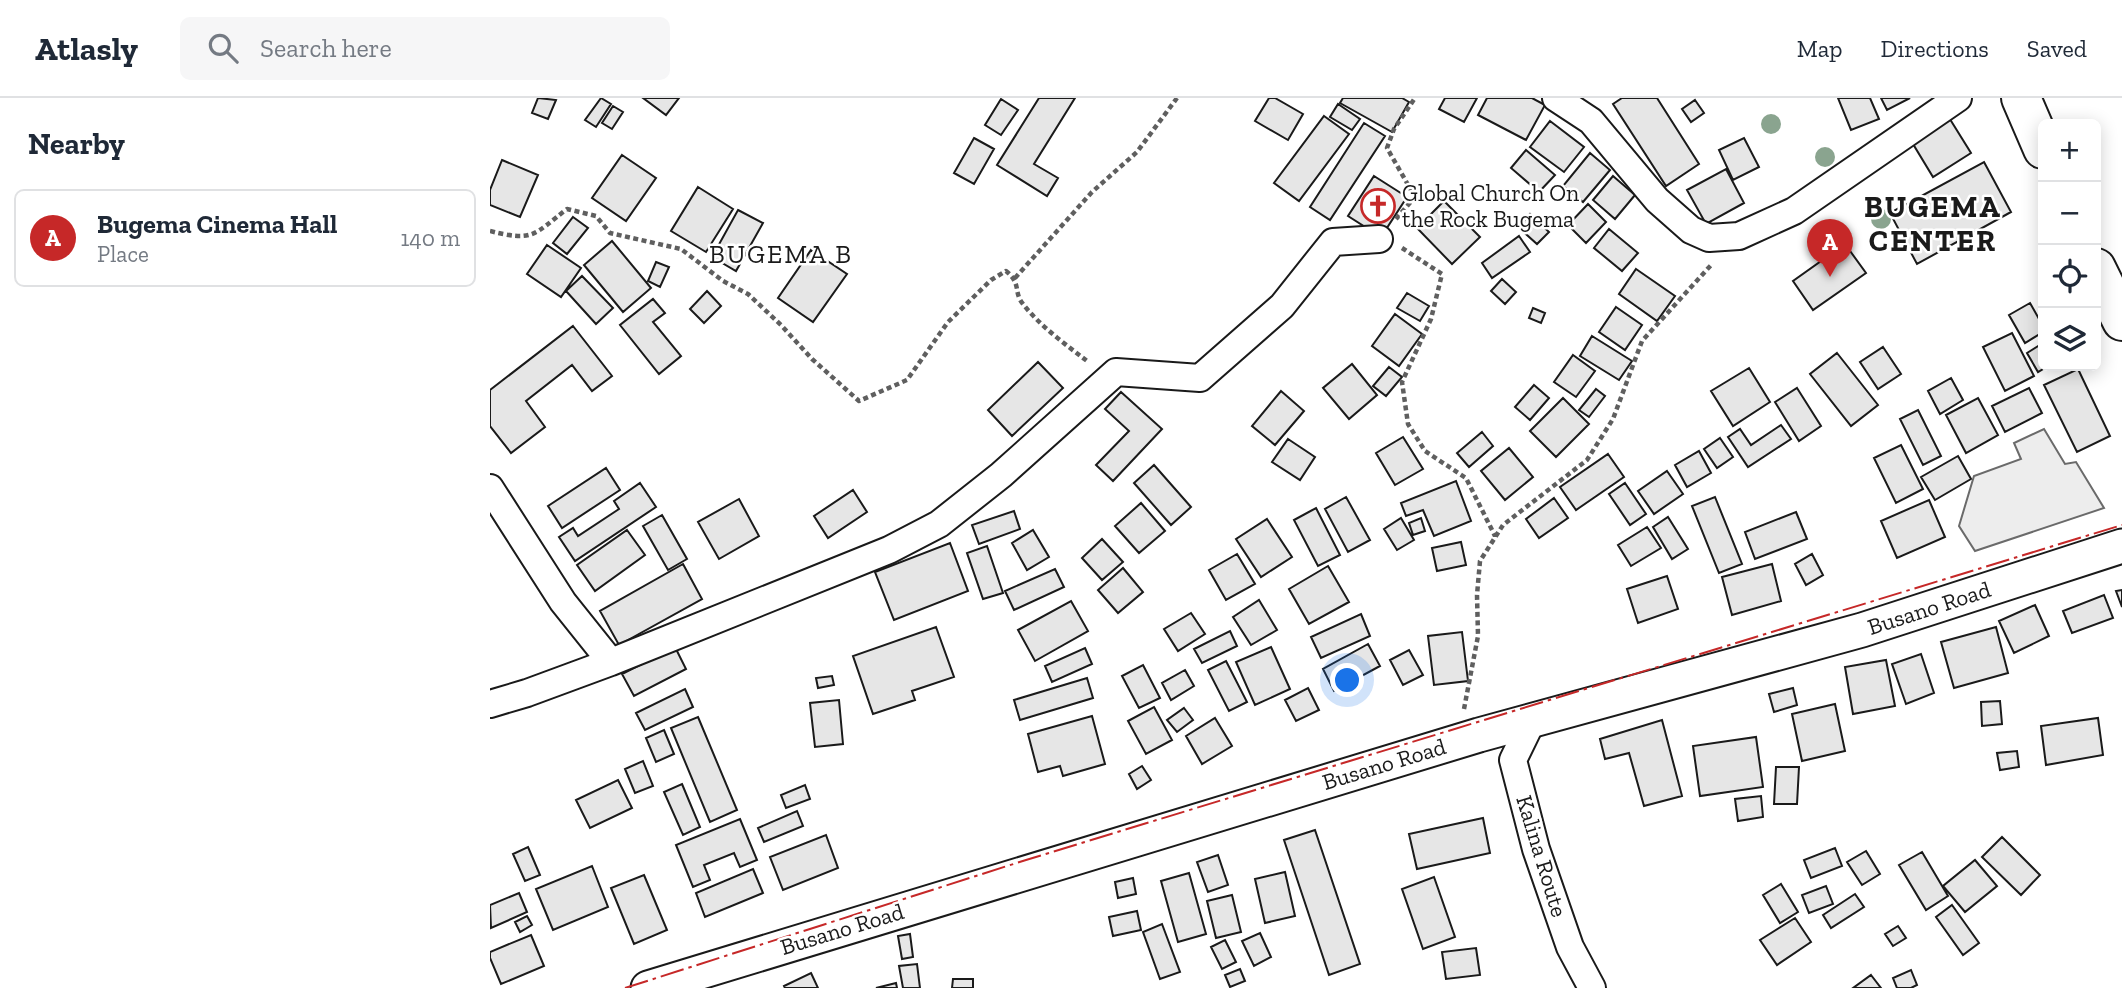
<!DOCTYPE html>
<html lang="en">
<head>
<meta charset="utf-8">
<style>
	:root { --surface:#fff; --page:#f6f6f7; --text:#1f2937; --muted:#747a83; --line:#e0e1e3; --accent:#c62828 }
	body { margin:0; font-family:"Zilla Slab",serif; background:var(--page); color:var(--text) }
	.controls { position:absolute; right:21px; top:21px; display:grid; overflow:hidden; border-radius:10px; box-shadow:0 4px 18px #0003 }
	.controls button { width:63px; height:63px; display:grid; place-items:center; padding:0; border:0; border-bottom:2px solid var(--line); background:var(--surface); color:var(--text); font:35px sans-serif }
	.you { position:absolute; left:858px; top:583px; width:24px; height:24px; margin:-18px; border:5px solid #fff; border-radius:50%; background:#1a73e8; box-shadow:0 0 0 10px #1a73e833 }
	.badge { display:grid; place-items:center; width:46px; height:46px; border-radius:50%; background:var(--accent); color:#fff; font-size:23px; font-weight:700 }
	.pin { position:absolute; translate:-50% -58px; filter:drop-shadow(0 2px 4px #0008) }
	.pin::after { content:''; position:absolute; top:37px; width:24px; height:21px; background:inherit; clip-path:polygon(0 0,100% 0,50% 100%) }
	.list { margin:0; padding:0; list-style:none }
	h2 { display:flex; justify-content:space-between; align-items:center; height:91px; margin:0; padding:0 28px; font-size:30px }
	h2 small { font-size:23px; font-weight:400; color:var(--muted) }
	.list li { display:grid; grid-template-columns:46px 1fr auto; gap:21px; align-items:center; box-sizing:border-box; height:98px; margin:0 14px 14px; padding:0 14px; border:2px solid var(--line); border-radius:10px }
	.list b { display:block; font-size:26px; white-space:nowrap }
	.list p { margin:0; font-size:23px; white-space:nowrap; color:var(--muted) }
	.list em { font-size:23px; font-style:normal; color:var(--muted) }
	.icon { flex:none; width:38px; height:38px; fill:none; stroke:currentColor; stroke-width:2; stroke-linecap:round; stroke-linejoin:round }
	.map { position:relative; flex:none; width:1632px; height:890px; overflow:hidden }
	header { display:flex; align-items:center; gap:42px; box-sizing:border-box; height:98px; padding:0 35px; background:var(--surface); border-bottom:2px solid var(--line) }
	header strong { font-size:33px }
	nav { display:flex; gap:38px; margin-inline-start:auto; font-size:24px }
	.search { width:490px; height:63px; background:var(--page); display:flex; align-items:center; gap:18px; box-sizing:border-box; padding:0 24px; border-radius:10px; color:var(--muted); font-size:26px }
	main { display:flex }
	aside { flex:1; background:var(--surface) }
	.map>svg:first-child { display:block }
	.built { fill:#ededed; stroke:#6a6a6a; stroke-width:2 }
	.building { fill:#e6e6e6; stroke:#1a1a1a; stroke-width:2 }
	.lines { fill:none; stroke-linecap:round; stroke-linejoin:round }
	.minor-casing { stroke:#1a1a1a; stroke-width:30 }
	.tertiary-casing { stroke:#1a1a1a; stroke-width:37 }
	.primary-casing { stroke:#1a1a1a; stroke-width:42 }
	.path { stroke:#5f5f5f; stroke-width:4.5; stroke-dasharray:5 3.5; stroke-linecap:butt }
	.minor { stroke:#fff; stroke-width:26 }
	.tertiary { stroke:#fff; stroke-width:33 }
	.primary { stroke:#fff; stroke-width:38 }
	.power { stroke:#c62828; stroke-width:2; stroke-dasharray:24 5 3.5 5; stroke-linecap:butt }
	.tree { fill:#8aa48f }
	.labels { text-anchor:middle; stroke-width:5; stroke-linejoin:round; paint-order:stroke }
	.poi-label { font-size:23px; fill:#1a1a1a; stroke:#fff; text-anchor:start }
	.street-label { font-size:23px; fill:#1a1a1a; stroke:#fff }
	.quarter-label { font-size:26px; letter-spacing:2px; fill:#1a1a1a; stroke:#fff }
	.district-label { font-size:30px; font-weight:bold; letter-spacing:2px; fill:#1a1a1a; stroke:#fff }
</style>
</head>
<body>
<header>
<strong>Atlasly</strong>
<div class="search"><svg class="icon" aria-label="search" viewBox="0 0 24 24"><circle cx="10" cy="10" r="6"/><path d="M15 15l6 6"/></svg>Search here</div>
<nav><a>Map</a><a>Directions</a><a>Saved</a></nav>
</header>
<main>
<aside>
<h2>Nearby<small></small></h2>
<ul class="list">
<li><span class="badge">A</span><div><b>Bugema Cinema Hall</b><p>Place</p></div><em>140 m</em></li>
</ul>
</aside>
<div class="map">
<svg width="1632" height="890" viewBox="0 0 1632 890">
	<rect width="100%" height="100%" fill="#fff"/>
	<path class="built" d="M1554,331L1575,366L1586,364L1614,410L1485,453L1469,428L1484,378L1531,361L1524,345Z"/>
	<path class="building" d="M48,0L66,2L58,21L42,15Z
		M111,0L121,6L106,29L95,22Z
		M153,0H189L176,17Z
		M549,0H585L544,66L568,80L557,98L507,67Z
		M779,0H785L813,16L798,42L765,23Z
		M853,0H912L919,4L902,34L850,5Z
		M955,0H987L974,24L949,11Z
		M997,0H1042L1055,7L1036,42L988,17Z
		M1132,0H1167L1209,66L1176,88L1123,6Z
		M1348,0H1380L1389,21L1361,32Z
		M1391,0H1420L1397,12Z
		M511,1L528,12L511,37L495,27Z
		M1205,2L1214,15L1201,24L1192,11Z
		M848,6L870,21L862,32L840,19Z
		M123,8L133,14L122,31L112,25Z
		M834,18L859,36L809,103L784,85Z
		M1458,18L1481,55L1443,79L1420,41Z
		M1060,23L1094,49L1074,74L1040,49Z
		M874,25L895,38L840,122L820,109Z
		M484,40L504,51L484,86L464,75Z
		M1254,40L1269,69L1243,82L1229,52Z
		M1036,52L1065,77L1049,94L1021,70Z
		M1100,55L1120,72L1093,104L1073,88Z
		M132,57L166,80L136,123L102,100Z
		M12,62L48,77L30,119L0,107V92Z
		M1494,64L1521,114L1427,166L1400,115Z
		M1236,71L1254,105L1216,126L1197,92Z
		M884,78L917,99L891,139L858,118Z
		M1123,78L1145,97L1125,121L1103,102Z
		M208,89L243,111L216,154L181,133Z
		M954,103L990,139L962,166L927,130Z
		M1098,106L1116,124L1096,145L1078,127Z
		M248,112L273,125L246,173L222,159Z
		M1040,116L1059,134L1047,146L1028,129Z
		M83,119L98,130L77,156L63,145Z
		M1119,131L1148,155L1132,173L1104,150Z
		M1029,138L1040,154L1002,180L992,165Z
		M122,143L161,190L133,214L94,167Z
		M1355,146L1376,175L1323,212L1303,183Z
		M57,147L91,170L71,199L37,176Z
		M321,152L357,176L323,224L288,200Z
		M166,164L179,169L170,189L158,183Z
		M1146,171L1185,198L1167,223L1129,196Z
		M92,178L123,210L106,226L76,193Z
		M1012,181L1026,194L1015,206L1001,193Z
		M217,193L231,208L214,225L200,211Z
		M917,195L939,208L930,223L907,210Z
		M163,201L175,215L163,224L191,258L169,276L130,227Z
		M1540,205L1553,228V234L1535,245L1519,217Z
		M1126,209L1152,227L1135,252L1109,234Z
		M1043,210L1055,215L1051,225L1039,220Z
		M905,216L932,236L909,268L882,248Z
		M83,228L122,278L102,293L82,267L36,303L55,329L21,355L0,328V292Z
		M1522,235L1544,278L1515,293L1493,249Z
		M1102,238L1142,263L1129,282L1090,258Z
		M1553,245V268H1558L1548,274L1537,255Z
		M1393,249L1411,276L1388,291L1370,264Z
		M1347,255L1388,307L1361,328L1320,276Z
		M1083,257L1105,273L1086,299L1064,284Z
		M548,264L573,290L522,338L498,312Z
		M862,266L887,297L859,321L833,290Z
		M899,269L912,279L896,298L883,288Z
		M1259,270L1280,304L1243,328L1221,293Z
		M1588,271L1620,338L1587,354L1554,287Z
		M1461,280L1473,302L1450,316L1438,293Z
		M1044,287L1059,300L1040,322L1025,309Z
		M1307,290L1331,328L1309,343L1285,304Z
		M1539,290L1552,315L1515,334L1502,308Z
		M1106,291L1115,298L1099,319L1089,312Z
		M791,293L814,313L785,347L762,328Z
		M631,294L672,331L623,383L606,367L639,333L615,311Z
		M1073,300L1099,326L1066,359L1040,333Z
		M1488,300L1508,337L1476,355L1456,317Z
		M1428,312L1451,358L1433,367L1410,321Z
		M1291,327L1301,341L1258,369L1238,339L1250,331L1261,347Z
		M992,334L1003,348L979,369L967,355Z
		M913,339L933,371L905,387L886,355Z
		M1230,340L1243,359L1227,370L1214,351Z
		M798,341L825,359L810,382L782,364Z
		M1411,347L1433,391L1406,405L1384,360Z
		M1019,350L1043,379L1015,402L991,373Z
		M1209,353L1221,375L1197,389L1185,367Z
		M1118,356L1134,379L1086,412L1070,389Z
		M1468,358L1481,381L1445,402L1431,379Z
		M664,367L701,409L681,427L644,385Z
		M116,370L130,392L72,430L58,408Z
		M1177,373L1193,396L1164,416L1148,393Z
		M966,383L981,423L944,438L933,412L916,418L911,405Z
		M150,385L166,409L85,463L69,439L83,430L88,438L129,411L124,403Z
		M1135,385L1156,416L1140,427L1119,396Z
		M363,392L377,414L338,440L324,418Z
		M856,399L880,442L858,454L835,411Z
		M1225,399L1252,466L1229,475L1202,408Z
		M1064,400L1078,420L1049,440L1036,421Z
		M249,401L269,438L229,461L208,424Z
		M1439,402L1455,439L1407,460L1391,423Z
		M651,405L675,433L649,455L625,428Z
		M826,410L850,457L828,468L804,422Z
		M524,413L530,431L489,446L482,427Z
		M1306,414L1317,441L1265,461L1255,434Z
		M172,417L197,461L178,472L153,428Z
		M1178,419L1198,451L1182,461L1163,429Z
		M911,420L924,442L907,452L894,431Z
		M931,420L935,433L923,437L919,425Z
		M777,421L802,459L771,479L746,441Z
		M1157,429L1171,450L1141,468L1128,447Z
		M137,432L155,457L105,493L87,467Z
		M543,432L559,459L537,472L522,445Z
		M612,441L633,464L612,482L592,460Z
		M971,444L976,467L947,473L942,450Z
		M460,445L478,493L404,522L385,474Z
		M497,448L513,495L493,501L477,455Z
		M747,456L765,486L736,502L719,472Z
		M1322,456L1333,477L1316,487L1305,466Z
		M193,466L212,501L129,547L110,513Z
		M1282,466L1291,503L1242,517L1232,479Z
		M838,468L859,504L819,526L799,491Z
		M633,470L653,494L628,515L608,492Z
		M565,471L574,489L524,512L515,493Z
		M1177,478L1188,511L1148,525L1137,491Z
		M1632,492V509L1626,493Z
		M1614,497L1623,520L1582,535L1573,513Z
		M769,502L787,532L761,547L743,519Z
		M581,503L598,533L545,563L528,532Z
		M1545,507L1559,538L1524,555L1509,523Z
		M701,515L715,536L688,553L674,531Z
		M871,516L880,538L831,560L821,539Z
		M446,529L464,579L422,593L425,602L383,616L363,558Z
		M1506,529L1518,575L1464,590L1451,544Z
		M740,533L747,548L712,565L704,551Z
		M972,534L978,583L944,587L938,538Z
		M878,546L890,568L844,593L833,571Z
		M185,549L196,571L144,598L132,576Z
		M781,549L800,591L765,607L746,564Z
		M595,550L602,566L562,584L555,568Z
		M919,552L933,577L913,587L900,562Z
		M1431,556L1444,595L1416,606L1402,566Z
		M1396,562L1405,608L1363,616L1355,569Z
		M736,563L757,604L739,613L718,572Z
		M653,567L670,600L649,610L632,578Z
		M695,572L704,588L681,602L672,585Z
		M342,578L344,587L328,590L326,580Z
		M597,580L603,600L530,622L524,602Z
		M818,590L829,612L806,623L795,602Z
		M1303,590L1307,607L1284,614L1279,596Z
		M195,591L203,609L155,632L146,615Z
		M349,602L353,646L325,649L320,605Z
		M1510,603L1512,626L1492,628L1491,604Z
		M1345,606L1355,653L1312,663L1302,616Z
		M664,609L682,642L656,656L638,623Z
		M694,610L703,622L687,634L677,622Z
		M602,618L615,666L573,678L570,668L548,674L538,636Z
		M208,619L247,712L220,724L181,630Z
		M725,620L742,648L712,666L696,638Z
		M1608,620L1613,657L1556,667L1551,628Z
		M1172,622L1192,698L1154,708L1139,655L1115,661L1110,641Z
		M174,632L184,656L166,664L156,640Z
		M1266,639L1273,689L1210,698L1203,648Z
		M1527,653L1529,669L1510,672L1507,655Z
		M153,663L163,688L145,695L135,671Z
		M652,668L661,682L647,691L639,676Z
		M1286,669H1309L1307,706H1284Z
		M128,682L142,710L100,730L86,702Z
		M192,686L210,729L193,737L174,694Z
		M315,687L320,701L296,710L291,697Z
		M1271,698L1273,719L1248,723L1245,701Z
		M307,713L313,728L274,744L268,730Z
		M993,720L1000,755L927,771L919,736Z
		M250,721L267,762L250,769L244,755L214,767L220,782L203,789L186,747Z
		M825,732L870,866L839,877L794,742Z
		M336,737L348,770L293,792L280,759Z
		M1512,739L1550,777L1531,797L1492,759Z
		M38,749L50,777L35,783L23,756Z
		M1345,750L1352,768L1321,780L1314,762Z
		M1376,753L1390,776L1372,787L1357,764Z
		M1432,754L1458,798L1436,812L1409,767Z
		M728,757L738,787L718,794L707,764Z
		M1485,762L1507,788L1475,814L1453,788Z
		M102,768L118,809L63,832L46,791Z
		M263,771L273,795L215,819L206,795Z
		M795,774L805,818L775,825L765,781Z
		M699,775L716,836L688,844L671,783Z
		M154,777L177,832L144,846L121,790Z
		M944,779L965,839L933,851L912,791Z
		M643,780L646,796L628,800L625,784Z
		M1291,786L1308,814L1290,825L1273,797Z
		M1336,788L1343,806L1319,815L1312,797Z
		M29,795L37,814L1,830L0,807Z
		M1365,796L1374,809L1341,830L1333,817Z
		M742,797L751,834L726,840L717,803Z
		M1462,807L1489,845L1473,857L1446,819Z
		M647,813L651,832L623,838L619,819Z
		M37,818L42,827L30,834L25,824Z
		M1305,820L1321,844L1287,867L1270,842Z
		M672,826L690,874L670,881L653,834Z
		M1408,828L1416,840L1403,848L1395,836Z
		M770,835L781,859L764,868L752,843Z
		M420,836L423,859L412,861L408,838Z
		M41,837L54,868L11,886L0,860V854Z
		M735,842L746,864L732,871L721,849Z
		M986,850L990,877L956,881L952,854Z
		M427,866L430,890H413L409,868Z
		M750,871L755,883L740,889L735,877Z
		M1421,872L1427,887L1421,890H1407L1403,880Z
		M321,875L328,890H295L294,888Z
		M1381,877L1391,890H1363Z
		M463,881H483V890H462Z
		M406,885L407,890H386Z"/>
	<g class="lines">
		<g class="minor-casing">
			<path id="minor" d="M1066,0L1101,23L1167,102L1201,132L1219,140L1249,138L1304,113L1468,0
				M0,390L73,504L121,564
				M0,606L37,595L121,564L399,452L449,426L511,377L626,274L710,280L792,208L843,144L889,141
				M1041,625L1023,662L1046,751L1080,849L1102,890"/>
		</g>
		<g class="tertiary-casing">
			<path id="tertiary" d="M158,890L989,637L1372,532L1632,448"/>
		</g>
		<g class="primary-casing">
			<path id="primary" d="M1531,0L1553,51
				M1606,170L1632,223"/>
		</g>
		<path class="path" d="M906,121L925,99L897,50L904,31L925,0
			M0,133C44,144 43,137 77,111L106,118L120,135L191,151L233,183L258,196L291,227L322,261L369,303L417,282L458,224L501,182L516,173C532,186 523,194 533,206C550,228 575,246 597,263
			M912,150L952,176L941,221L912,284L918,326L935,353L976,380L1005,438
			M525,180L602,94L647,54L687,0
			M974,611L988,538L987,497L990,463L1013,427L1097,362L1123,321L1152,243L1222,166"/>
		<use href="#minor" class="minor"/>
		<use href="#tertiary" class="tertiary"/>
		<use href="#primary" class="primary"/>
		<path class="power" d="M135,890L536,762L1632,427"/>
	</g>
	<g class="tree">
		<circle cx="1281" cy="26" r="10"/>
		<circle cx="1335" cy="59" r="10"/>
		<circle cx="1391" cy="121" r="10"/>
	</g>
	<defs>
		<g id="church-ring" transform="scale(1.75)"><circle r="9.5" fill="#fff" stroke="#c62828" stroke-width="1.5"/><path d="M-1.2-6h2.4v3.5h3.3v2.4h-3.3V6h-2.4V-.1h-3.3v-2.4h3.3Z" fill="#c62828"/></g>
	</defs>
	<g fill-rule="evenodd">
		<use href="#church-ring" x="888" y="108"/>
	</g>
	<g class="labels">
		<g class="poi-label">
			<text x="912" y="103">Global Church On<tspan x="912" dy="26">the Rock Bugema</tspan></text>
		</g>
		<g class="street-label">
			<text transform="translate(1439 510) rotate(-18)" y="8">Busano Road</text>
			<text transform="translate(894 666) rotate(-17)" y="8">Busano Road</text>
			<text transform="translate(1052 758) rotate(73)" y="8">Kalina Route</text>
			<text transform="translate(352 831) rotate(-17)" y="8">Busano Road</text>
		</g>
		<g class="quarter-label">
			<text x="291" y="165">BUGEMA B</text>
		</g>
		<g class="district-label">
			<text x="1443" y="119">BUGEMA<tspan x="1443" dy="34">CENTER</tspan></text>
		</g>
	</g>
</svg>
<div class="controls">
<button>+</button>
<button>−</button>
<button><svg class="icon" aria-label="locate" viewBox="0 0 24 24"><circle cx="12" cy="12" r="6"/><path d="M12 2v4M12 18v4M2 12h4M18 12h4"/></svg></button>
<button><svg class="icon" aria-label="layers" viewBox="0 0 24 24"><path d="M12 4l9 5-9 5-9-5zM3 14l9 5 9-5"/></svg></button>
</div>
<div class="you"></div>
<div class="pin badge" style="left:1340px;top:179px">A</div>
</div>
</main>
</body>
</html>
